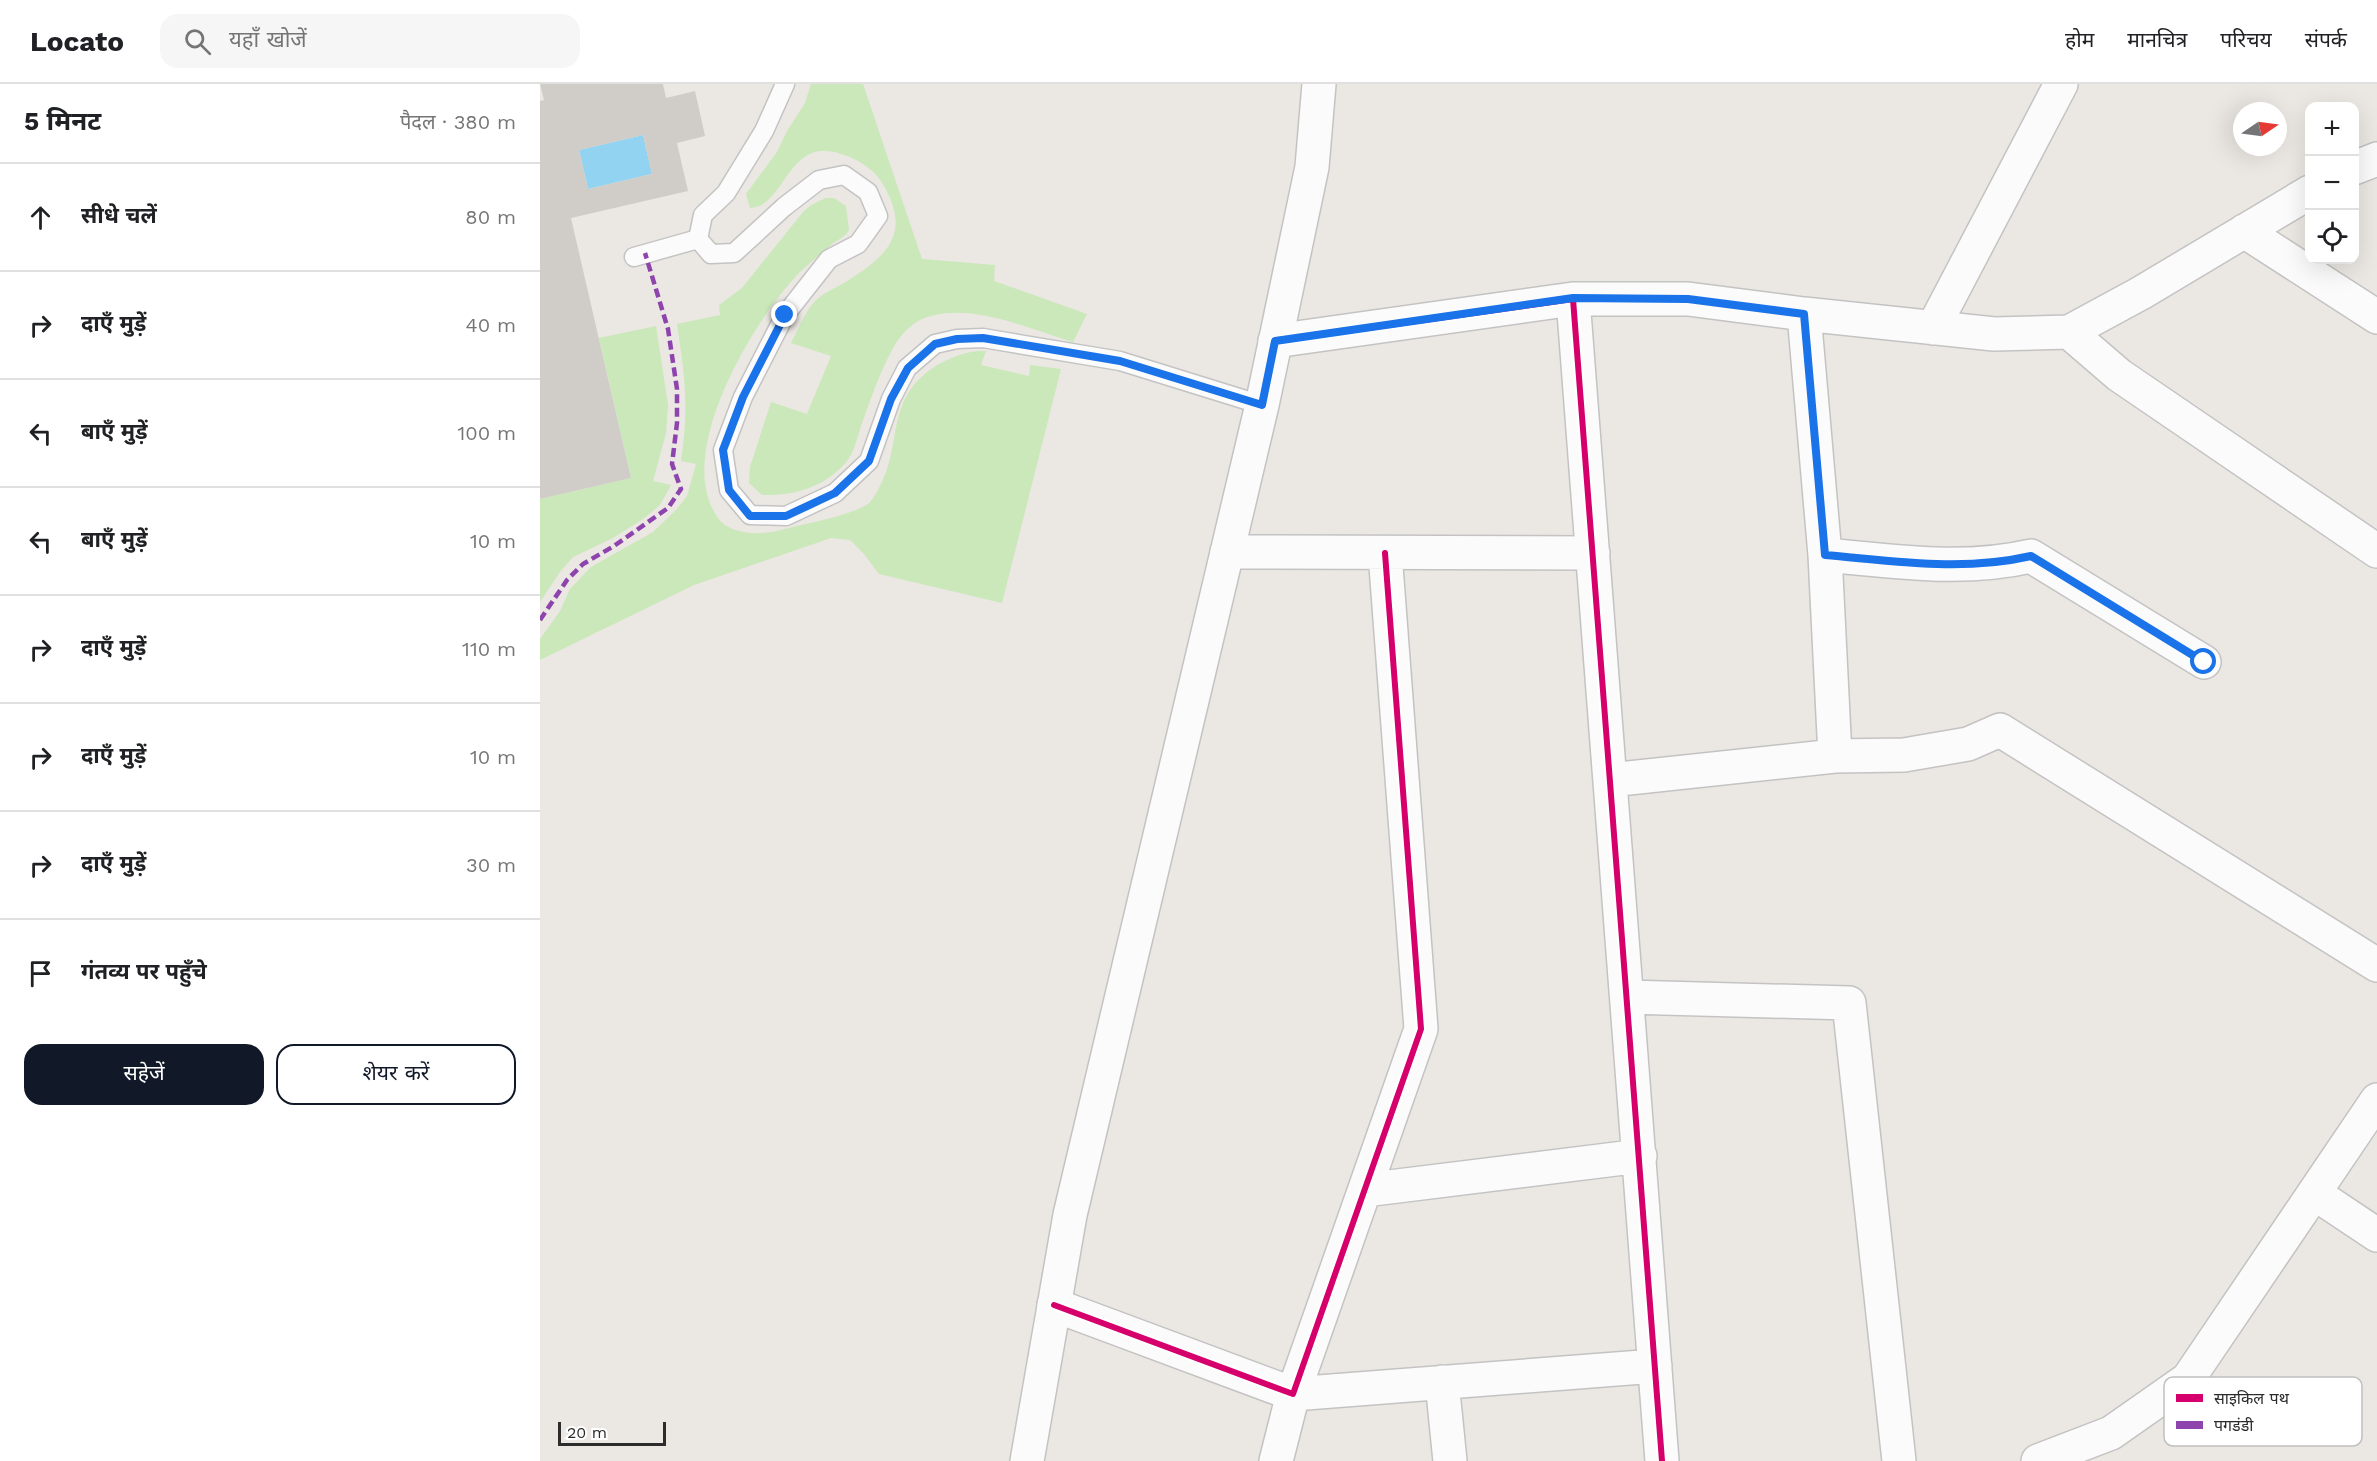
<!DOCTYPE html>
<html lang="hi">
<head>
<meta charset="utf-8">
<style>
	:root { --surface:#fff; --page:#f6f6f6; --text:#202124; --muted:#757577; --line:#e0e0e0; --accent:#111827 }
	body { margin:0; font-family:"Work Sans","Noto Sans Devanagari",sans-serif; background:var(--page); color:var(--text) }
	.controls { position:absolute; right:18px; top:18px; display:grid; overflow:hidden; border-radius:12px; box-shadow:0 6px 24px #0002 }
	.controls button { width:54px; height:54px; display:grid; place-items:center; padding:0; border:0; border-bottom:2px solid var(--line); background:var(--surface); color:var(--text); font:30px sans-serif }
	.compass { position:absolute; left:1693px; top:18px; width:54px; height:54px; border-radius:50%; background:var(--surface); box-shadow:0 6px 24px #0002; rotate:77deg }
	.scale { position:absolute; left:18px; bottom:15px; width:108px; box-sizing:border-box; padding-left:6px; border:3px solid #2c2c2c; border-top:0; font-size:16px; line-height:21px; white-space:nowrap; color:#2c2c2c; -webkit-text-stroke:4px #fff; paint-order:stroke }
	.stop { position:absolute; width:18px; height:18px; margin:-14px; border:4px solid #1a73e8; border-radius:50%; background:#fff }
	.stop.end { background:#1a73e8; border-color:#fff; box-shadow:0 2px 6px #0008 }
	.list { margin:0; padding:0; list-style:none }
	h2 { display:flex; justify-content:space-between; align-items:center; height:78px; margin:0; padding:0 24px; font-size:26px }
	h2 small { font-size:20px; font-weight:400; color:var(--muted) }
	.list li { display:grid; grid-template-columns:39px 1fr auto; gap:18px; align-items:center; box-sizing:border-box; height:108px; padding:0 24px; border-top:2px solid var(--line) }
	.list b { display:block; font-size:22px; white-space:nowrap }
	.list em { font-size:20px; font-style:normal; color:var(--muted) }
	.actions { display:flex; gap:12px; padding:18px 24px }
	.actions a { flex:1; padding:14px 0; border:2px solid var(--accent); border-radius:18px; text-align:center; font-size:21px; color:var(--accent) }
	.actions .main { background:var(--accent); color:#fff }
	.icon { flex:none; width:33px; height:33px; fill:none; stroke:currentColor; stroke-width:2; stroke-linecap:round; stroke-linejoin:round }
	.map { position:relative; flex:none; width:1837px; height:1377px; overflow:hidden }
	header { display:flex; align-items:center; gap:36px; box-sizing:border-box; height:84px; padding:0 30px; background:var(--surface); border-bottom:2px solid var(--line) }
	header strong { font-size:28px }
	nav { display:flex; gap:33px; margin-inline-start:auto; font-size:21px }
	.search { width:420px; height:54px; background:var(--page); display:flex; align-items:center; gap:15px; box-sizing:border-box; padding:0 21px; border-radius:18px; color:var(--muted); font-size:22px }
	main { display:flex }
	aside { flex:1; background:var(--surface) }
	.map>svg:first-child { display:block }
	.green { fill:#cae8b9 }
	.water { fill:#91d3f1 }
	.building { fill:#d0cdc9; fill-rule:evenodd }
	.lines { fill:none; stroke-linecap:round; stroke-linejoin:round }
	.lane-casing { stroke:#c4c3c3; stroke-width:21 }
	.street-casing { stroke:#c4c3c3; stroke-width:36 }
	.secondary-casing { stroke:#c4c3c3; stroke-width:36 }
	.lane { stroke:#fcfbfb; stroke-width:18 }
	.street { stroke:#fcfbfb; stroke-width:33 }
	.secondary { stroke:#fcfbfb; stroke-width:33 }
	.quiet { stroke:#8e44ad; stroke-width:4.5; stroke-dasharray:9 4.5; stroke-linecap:butt }
	.cycleway-casing { stroke:#fff; stroke-width:10 }
	.cycleway { stroke:#d6006c; stroke-width:6 }
	.route { stroke:#1a73e8; stroke-width:8 }
	.key { fill:#fff; stroke:#c0c0c0; stroke-width:1.5 }
	.key-label { font-size:16px; fill:#2c2c2c }
</style>
</head>
<body>
<header>
<strong>Locato</strong>
<div class="search"><svg class="icon" aria-label="search" viewBox="0 0 24 24"><circle cx="10" cy="10" r="6"/><path d="M15 15l6 6"/></svg>यहाँ खोजें</div>
<nav><a>होम</a><a>मानचित्र</a><a>परिचय</a><a>संपर्क</a></nav>
</header>
<main>
<aside>
<h2>5 मिनट<small>पैदल · 380 m</small></h2>
<ul class="list">
<li><svg class="icon" aria-label="ahead" viewBox="0 0 24 24"><path d="M12 20V5M6 11l6-6 6 6"/></svg><div><b>सीधे चलें</b></div><em>80 m</em></li>
<li><svg class="icon" aria-label="right" viewBox="0 0 24 24"><path d="M7 20v-9h11M14 6l5 5-5 5"/></svg><div><b>दाएँ मुड़ें</b></div><em>40 m</em></li>
<li><svg class="icon" aria-label="left" viewBox="0 0 24 24"><path d="M17 20v-9H6M10 6l-5 5 5 5"/></svg><div><b>बाएँ मुड़ें</b></div><em>100 m</em></li>
<li><svg class="icon" aria-label="left" viewBox="0 0 24 24"><path d="M17 20v-9H6M10 6l-5 5 5 5"/></svg><div><b>बाएँ मुड़ें</b></div><em>10 m</em></li>
<li><svg class="icon" aria-label="right" viewBox="0 0 24 24"><path d="M7 20v-9h11M14 6l5 5-5 5"/></svg><div><b>दाएँ मुड़ें</b></div><em>110 m</em></li>
<li><svg class="icon" aria-label="right" viewBox="0 0 24 24"><path d="M7 20v-9h11M14 6l5 5-5 5"/></svg><div><b>दाएँ मुड़ें</b></div><em>10 m</em></li>
<li><svg class="icon" aria-label="right" viewBox="0 0 24 24"><path d="M7 20v-9h11M14 6l5 5-5 5"/></svg><div><b>दाएँ मुड़ें</b></div><em>30 m</em></li>
<li><svg class="icon" aria-label="arrive" viewBox="0 0 24 24"><path d="M6 21V4h12l-3 4 3 4H6"/></svg><div><b>गंतव्य पर पहुँचे</b></div></li>
</ul>
<div class="actions"><a class="main">सहेजें</a><a>शेयर करें</a></div>
</aside>
<div class="map">
<svg width="1837" height="1377" viewBox="0 0 1837 1377">
	<rect width="100%" height="100%" fill="#ebe7e2"/>
	<path class="green" d="M271,0H323L382,175L455,181L454,197L547,230L533,258C491,245 434,220 391,232C375,236 365,246 356,259C341,284 332,312 322,339C318,350 315,367 307,377C286,403 254,412 222,411L209,399L210,383L231,318L267,330L291,272L251,259C257,248 267,224 276,216C284,209 295,204 304,199C349,171 373,149 341,97C330,80 302,66 282,67C247,68 241,123 210,124L206,110L237,68L247,47L265,19Z
		M286,114H294L306,122L309,146C305,153 299,155 292,160C281,170 269,179 258,190C213,237 132,371 178,434C191,452 222,451 241,446C263,440 310,432 328,420C332,417 335,410 338,406C365,359 342,314 399,280C414,272 429,266 446,267L441,281L489,292L490,281L521,285L462,519L339,490L324,470L310,456L291,454L154,501L0,576V555L20,527L30,505L51,483L113,448L137,425L147,412L156,380L141,377C149,324 145,292 137,240L180,231L179,221L202,204L263,128L271,121Z
		M116,242L128,321L126,349L113,397L131,401L120,421L103,435L73,454L33,473L20,488L0,518V415L91,394L59,254Z"/>
	<path class="water" d="M103,51L112,90L48,105L39,66Z"/>
	<path class="building" d="M0,0H123L126,14L155,7L165,52L137,59L148,107L31,134L91,394L0,415V17L4,16ZM103,51L112,90L48,105L39,66Z"/>
	<g class="lines">
		<g class="lane-casing">
			<path id="lane" d="M158,155L163,131L186,109L224,47L245,0
				M94,173L158,155L171,170L194,169L244,123L279,96L304,91L328,108L338,132L318,160L289,175L245,231L203,313L183,366L189,406L210,431L246,432L295,409L329,377L351,315L367,284L395,260L417,255L443,254L580,277L722,321"/>
		</g>
		<g class="street-casing">
			<path id="street" d="M1814,84L1837,75
				M1704,147L1837,233
				M1033,215H1148L1264,230L1454,250L1529,248L1601,209L1770,108
				M1393,244L1521,0
				M1529,248L1579,291L1837,467
				M735,257L1033,215L1122,1377
				M687,468L1053,469
				M1285,471C1355,477 1421,488 1491,472L1664,578
				M1295,672L1364,671L1428,660L1460,646L1837,881
				M1070,696L1295,672L1285,471L1264,230
				M1087,913L1309,919L1359,1377
				M825,1106L1100,1072
				M1774,1109L1837,1151
				M514,1221L753,1310L881,945L845,469
				M902,1298L910,1377
				M736,1377L753,1310L1115,1282
				M1498,1377L1571,1349L1648,1295L1837,1016"/>
		</g>
		<g class="secondary-casing">
			<path id="secondary" d="M487,1377L530,1131L722,321L772,83L779,0"/>
		</g>
		<use href="#lane" class="lane"/>
		<use href="#street" class="street"/>
		<use href="#secondary" class="secondary"/>
		<path class="quiet" d="M0,536L27,496L43,480L74,462L128,424L141,405L132,380L137,339V305L128,245L105,169"/>
		<g class="cycleway-casing">
			<path id="cycleway" d="M735,257L1033,215L1122,1377
				M514,1221L753,1310L881,945L845,469"/>
		</g>
		<use href="#cycleway" class="cycleway"/>
	</g>
	<g class="lines">
		<path class="route" d="M245,231L203,313L183,366L189,406L210,432H246L295,409L329,377L351,315L368,284L395,260L417,255L443,254L580,277L722,321L735,257L1033,214L1148,215L1264,230L1285,471C1355,477 1421,488 1491,472L1664,578"/>
	</g>
	<rect x="1624" y="1293" width="198" height="69" rx="9" class="key"/>
	<rect x="1636" y="1310" width="27" height="8" fill="#d6006c"/>
	<rect x="1636" y="1337" width="27" height="8" fill="#8e44ad"/>
	<g class="key-label">
		<text x="1674" y="1320">साइकिल पथ</text>
		<text x="1674" y="1347">पगडंडी</text>
	</g>
</svg>
<div class="controls">
<button>+</button>
<button>−</button>
<button><svg class="icon" aria-label="locate" viewBox="0 0 24 24"><circle cx="12" cy="12" r="6"/><path d="M12 2v4M12 18v4M2 12h4M18 12h4"/></svg></button>
</div>
<svg class="compass" viewBox="-18 -18 36 36"><path d="M0-13l5 13h-10z" fill="#e53935"/><path d="M0 13l5-13h-10z" fill="#757577"/></svg>
<div class="scale">20 m</div>
<div class="stop" style="left:1664px;top:578px"></div>
<div class="stop end" style="left:245px;top:231px"></div>
</div>
</main>
</body>
</html>
